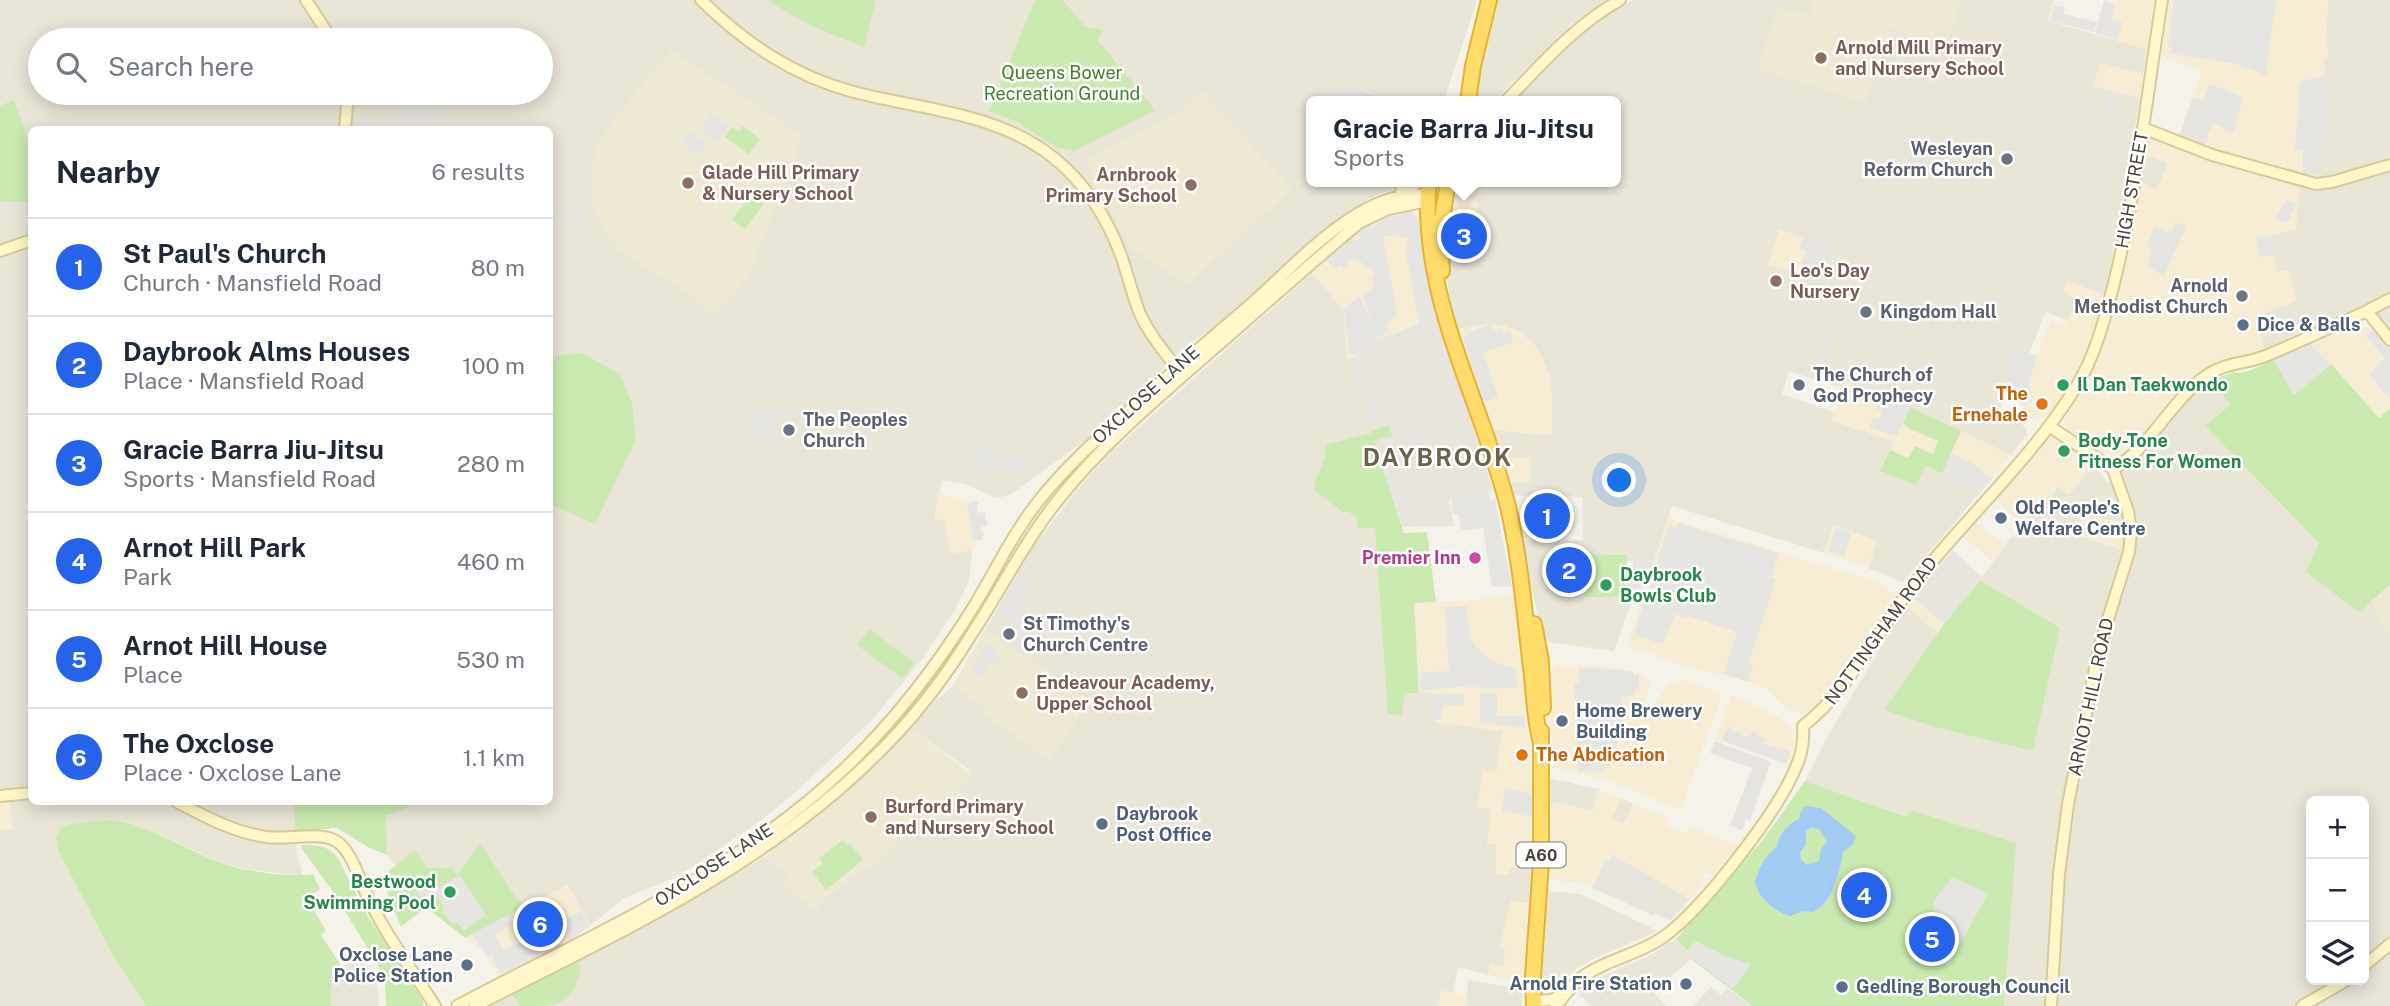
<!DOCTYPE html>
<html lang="en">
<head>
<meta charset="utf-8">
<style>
	:root { --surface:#fff; --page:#f6f6f7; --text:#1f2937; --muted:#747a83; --line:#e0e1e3; --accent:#2563eb }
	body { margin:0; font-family:"Public Sans",sans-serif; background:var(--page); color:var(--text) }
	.controls { position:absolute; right:21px; bottom:21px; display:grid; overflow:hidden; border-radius:10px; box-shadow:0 4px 18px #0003 }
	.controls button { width:63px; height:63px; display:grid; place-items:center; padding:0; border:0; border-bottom:2px solid var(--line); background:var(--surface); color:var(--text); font:35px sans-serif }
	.you { position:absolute; left:1620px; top:481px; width:24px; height:24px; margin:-18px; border:5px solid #fff; border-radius:50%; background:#1a73e8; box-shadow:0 0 0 10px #1a73e833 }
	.badge { display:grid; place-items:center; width:46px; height:46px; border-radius:50%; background:var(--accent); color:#fff; font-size:23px; font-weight:700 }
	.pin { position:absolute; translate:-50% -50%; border:4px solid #fff; box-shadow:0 2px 7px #0006 }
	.popup { position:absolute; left:1306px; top:96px; width:315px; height:91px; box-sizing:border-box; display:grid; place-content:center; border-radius:10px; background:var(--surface); filter:drop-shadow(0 2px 5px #0005); font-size:23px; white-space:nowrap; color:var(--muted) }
	.popup b { font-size:26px; color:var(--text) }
	.popup::after { content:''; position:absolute; left:50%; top:100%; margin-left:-14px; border:14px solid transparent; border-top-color:var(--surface) }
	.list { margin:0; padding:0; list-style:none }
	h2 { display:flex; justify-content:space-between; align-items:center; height:91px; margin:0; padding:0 28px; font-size:30px }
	h2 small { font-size:23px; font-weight:400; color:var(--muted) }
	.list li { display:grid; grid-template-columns:46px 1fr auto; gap:21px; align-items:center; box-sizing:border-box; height:98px; padding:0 28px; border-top:2px solid var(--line) }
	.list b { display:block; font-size:26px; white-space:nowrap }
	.list p { margin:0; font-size:23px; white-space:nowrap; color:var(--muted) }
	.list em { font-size:23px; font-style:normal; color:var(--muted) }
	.icon { flex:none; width:38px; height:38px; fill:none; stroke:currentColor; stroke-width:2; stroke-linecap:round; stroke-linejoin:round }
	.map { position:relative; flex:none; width:2390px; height:1006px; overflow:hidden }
	.search { position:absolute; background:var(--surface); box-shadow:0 4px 18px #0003; left:28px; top:28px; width:525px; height:77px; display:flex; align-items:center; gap:18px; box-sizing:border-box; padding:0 24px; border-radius:38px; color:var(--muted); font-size:26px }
	.panel { position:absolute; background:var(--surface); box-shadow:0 4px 18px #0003; left:28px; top:126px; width:525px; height:679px; border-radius:10px }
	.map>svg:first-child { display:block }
	.residential { fill:#e9e5d7; fill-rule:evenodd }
	.commercial { fill:#f7ecd4 }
	.industrial { fill:#e8e4de }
	.education { fill:#eee9d3 }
	.green { fill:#cbeab1 }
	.parking { fill:#e6e5e1 }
	.water { fill:#a4cbf3; fill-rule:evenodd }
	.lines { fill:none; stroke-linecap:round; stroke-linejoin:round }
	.secondary-casing { stroke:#d6cb98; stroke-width:14 }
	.highway-casing { stroke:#e3b336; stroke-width:18 }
	.secondary { stroke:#fff7c9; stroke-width:10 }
	.highway { stroke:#ffdc6a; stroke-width:14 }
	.education-dot { fill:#8d6e63; stroke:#fff; stroke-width:2.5 }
	.worship-dot { fill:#6b7280; stroke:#fff; stroke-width:2.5 }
	.service-dot { fill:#5c6f8a; stroke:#fff; stroke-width:2.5 }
	.leisure-dot { fill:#2e9e5b; stroke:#fff; stroke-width:2.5 }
	.food-dot { fill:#e8710a; stroke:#fff; stroke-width:2.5 }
	.hotel-dot { fill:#d1479c; stroke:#fff; stroke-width:2.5 }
	.labels { text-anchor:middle; stroke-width:5; stroke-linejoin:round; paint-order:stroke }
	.shield { fill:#fff; stroke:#807c73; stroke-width:2 }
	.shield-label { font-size:16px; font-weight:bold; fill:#494437 }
	.education-label { font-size:18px; font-weight:bold; fill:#785e54; stroke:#fff; text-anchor:start }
	.park-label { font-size:18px; fill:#407e27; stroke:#fff }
	.worship-label { font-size:18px; font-weight:bold; fill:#5b616d; stroke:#fff; text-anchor:start }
	.street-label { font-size:18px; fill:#494437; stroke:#fff }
	.service-label { font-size:18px; font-weight:bold; fill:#4e5e75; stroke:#fff; text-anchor:start }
	.leisure-label { font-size:18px; font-weight:bold; fill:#27864d; stroke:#fff; text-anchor:start }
	.food-label { font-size:18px; font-weight:bold; fill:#c56008; stroke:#fff; text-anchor:end }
	.hotel-label { font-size:18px; font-weight:bold; fill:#b23c85; stroke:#fff; text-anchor:end }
	.district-label { font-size:24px; font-weight:bold; letter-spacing:2px; fill:#6c634e; stroke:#fff }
</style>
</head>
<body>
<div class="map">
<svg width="2390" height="1006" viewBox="0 0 2390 1006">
	<rect width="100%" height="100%" fill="#f5f3e9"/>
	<path class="residential" d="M0,0H1477L1444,101H1389L1345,81L1335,101H1312V182H1391L1399,186L1375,196L1335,220L1306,251L1214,327L1184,348L1101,429L1010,495L996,498L965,484L942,480L935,514L936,520L944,518L950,553L972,550L969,581L955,610L923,658L872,720L795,793L757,823L692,867L672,879L624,898L590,926L568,885L523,908L480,843L457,875L452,868H427L415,851L396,866L387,855L386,816L407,808V802H550V130H32L31,149L14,99L0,106ZM40,40H541V93H40Z
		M1497,0H1605L1572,24L1494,101H1473Z
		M1633,0H1815L1809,15L1867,100L1890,28L1947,47L1960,0H2054L2048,21L2147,49L2143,74L2100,63L2094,86L2140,98L2106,295L2067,282L2076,298L2068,321L2046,312L2029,353L2015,347L2002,375L2012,381L1999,411L2020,422L2026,429L2027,435L2011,455L1910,407L1844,381L1842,388L1789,371L1782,394L1834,412L1832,421L1894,441L1880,471L1926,466L1980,493L1903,582L1868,568L1877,541L1833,526L1824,553L1672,506L1654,561L1629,555L1585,554L1633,597L1614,651L1553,643L1548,641L1542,632L1521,541L1583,540L1582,497L1511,495L1509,483H1530V458L1500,457L1492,430L1552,435V397L1550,376L1523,334L1513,329L1488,324L1458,329L1451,305L1446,272L1451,231H1475L1477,201L1455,199L1456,182H1616V101H1515L1581,35L1611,12Z
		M2328,0H2390V330L2379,318L2370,302L2265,349L2255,316L2297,301L2277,273L2271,235L2296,230L2297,204L2302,181L2319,147L2324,58L2329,57L2326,41Z
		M2145,154L2168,162L2157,189L2141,182Z
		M0,202H31V234L0,245Z
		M31,246L32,802H294L296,849L303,876L251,870L222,863L157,833L56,837L58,850L112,954L146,1006H0V258Z
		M1312,273L1344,311L1347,356L1373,430L1375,528L1381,604L1405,693L1437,692L1434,722L1502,731L1487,843L1496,844L1509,868H1534L1532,904L1511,901L1500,946L1505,947L1504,968L1490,964L1488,975L1458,967L1453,993L1441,991L1438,1006H490L738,873L765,856L791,877L783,883L829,896L866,865L870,868L930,813L971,771L911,729L933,703L953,686L1032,548L1082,484L1110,453Z
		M2213,380L2230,405L2205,426L2319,543L2359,611L2372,601L2380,624L2390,632V1006H2004L2005,985L1910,810L1908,817L1805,781L1831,730L1906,606L1938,633L1885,710L1938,728L2033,751L2059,628L1980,580L2012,536L2014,538L2023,527L2031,513L2038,517L2058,486L2069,495L2086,474L2096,467L2108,484L2147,449L2184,403ZM2311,801H2364V980H2311Z
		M1548,778L1598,789L1593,810L1549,802Z
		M1621,798L1633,804L1624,824L1611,819Z
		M1660,882L1690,899L1670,921L1655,913L1653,916L1644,911Z
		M1548,891L1581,894L1658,931L1593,959L1579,967L1556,988L1550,987L1542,978Z
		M1676,939L1693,957L1653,992L1666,1006H1613L1591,985L1604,975L1647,957Z
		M360,956L377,981L379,1006H331L332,973Z
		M1468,980L1517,988L1522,994V1006H1466Z"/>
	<path class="commercial" d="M2117,0H2154L2147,49L2095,33L2104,1L2116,4Z
		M2169,0H2328L2326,41L2329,58L2324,59L2331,146L2319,148L2320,184L2302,181L2297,204L2296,230L2271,235L2277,272L2288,270L2297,301L2255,316L2265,349L2223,360L2197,375L2176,392L2147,429L2119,459L2113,460L2065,429L2063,422L2087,384L2100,349L2130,247L2141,182L2157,189L2168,163L2145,154L2147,141L2153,137L2176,145L2202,73L2161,55Z
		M2100,63L2143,74L2140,98L2093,86Z
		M1455,199L1477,200L1475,232L1451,231Z
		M1401,211L1412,212L1418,218L1437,313L1389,336L1375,339L1377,346L1348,360L1344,311L1312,273L1359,232Z
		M1779,229L1833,248L1823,280L1768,265Z
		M2067,281L2106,295L2093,336L2072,385L2054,412L2047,418H2038L2022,411L2032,389L2028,386L2037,356L2051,320L2066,325L2076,299L2063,293Z
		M1488,324L1504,325L1523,334L1534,344L1542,356L1550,376L1552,397V435L1492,430L1458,329Z
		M2356,324L2373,329L2365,336L2383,358L2369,374L2390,399V409L2380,418L2311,343Z
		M1844,381L1910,407L2011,455L1980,493L1926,466L1916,485L1880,471L1894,441L1832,421Z
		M2055,437L2096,467L2086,474L2069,495L2057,486L2038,517L2031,514L2024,525L1996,501L2047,439Z
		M1500,457L1530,458V483H1509Z
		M939,492L972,503L967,505L973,540H977L972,550L950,554L945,519L935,521Z
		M2084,515L2123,522L2121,550L2078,536Z
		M1668,518L1869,579L1898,595L1822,703L1805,713H1796L1789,710L1767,690L1752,683L1724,675L1693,669L1627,646Z
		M1976,522L2005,545L1993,562L1963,537Z
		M1833,525L1878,541L1868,568L1824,553Z
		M1514,594L1523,642L1531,735L1534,868H1510L1509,874H1496V844H1487L1492,810L1477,807L1483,770L1496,772L1502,731L1434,722L1437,693H1419L1414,603L1476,600Z
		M1913,597L1944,624L1938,633L1906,606Z
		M1560,665L1606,666L1643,674L1650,682L1644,708L1653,709L1666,686L1681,679L1722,694L1681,810L1608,780L1555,768L1553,765L1549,674L1555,667Z
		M1732,695L1781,719L1794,731V747L1788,765L1715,739Z
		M1598,789L1621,798L1612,819L1623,824L1633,804L1669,817L1665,825L1685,834L1689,826L1739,846L1714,876L1705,872L1699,889L1690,899L1613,856L1609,862L1604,860L1592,888L1579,882L1548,880L1549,802L1593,810Z
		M0,802H6L10,806L13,830H0Z
		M568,885L590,926L568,941L499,977L482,948L465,938Z
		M1511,900L1532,904L1525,983L1488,975L1490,964L1504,967L1505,948L1500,946Z
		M1441,991L1467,994L1466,1006H1438Z"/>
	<path class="industrial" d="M438,16L447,28L477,40H435L428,21Z
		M412,93H455L440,129H391Z
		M1437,314L1493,491L1449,499L1454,526L1403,527L1373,440L1392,436L1389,426L1373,430L1348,360L1376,346L1374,339L1390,336Z
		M1953,550L1982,577L1944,624L1913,597Z
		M1612,855L1660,882L1644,911L1592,888L1605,860L1609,862Z
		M1590,985H1591L1613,1006H1591L1579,994Z
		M1711,987L1721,995L1727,988L1753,1006H1693Z"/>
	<path class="education" d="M1815,0H1960L1947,47L1890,28L1866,103L1757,69L1778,7L1809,15Z
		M671,50L803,136L752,269L737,292L715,314L707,312L679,286L639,264L619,250L601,226L591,198L593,157L597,144L618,114Z
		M1202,91L1292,189L1187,284L1129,247L1114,215L1092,181L1088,163L1090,159L1102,151L1174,115Z
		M2390,586V632L2380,624L2372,601Z
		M985,629L1091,700L1050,760L982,714L985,709L953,686Z
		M911,729L973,775L870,868L866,865L829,896L816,911L783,884L790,877L765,856L848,791Z"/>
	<path class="green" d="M768,0H876L864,47C829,34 798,21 768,0Z
		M1035,0H1063L1085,27L1104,30L1097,39L1155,110L1075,151L1056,147L1017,122L989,111Z
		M14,99L31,149V202H0V106Z
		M743,126L760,139L749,154L725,137L732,127L739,132Z
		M751,194L764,204L745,229L732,219Z
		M582,353L620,374L632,404L636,440L595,524L550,504V357Z
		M2274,360L2294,395L2331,364L2379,418L2390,409V585L2359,612L2306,572L2319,543L2205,426L2230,405L2213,380L2233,372C2246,376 2261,364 2274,360Z
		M1910,407L1961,431L1942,474L1926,466L1916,485L1880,471L1890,450L1908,458L1915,446L1933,454L1938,441L1910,429L1903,423Z
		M1389,425L1392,436L1374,441L1404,533L1427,532L1436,602L1414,603L1419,693H1405L1401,716L1388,714L1375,528H1358L1357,518L1349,512H1343L1314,490C1314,475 1328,463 1325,445L1369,434L1373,430Z
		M1585,554L1627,555L1626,597H1585Z
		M1980,580L2060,628L2033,751L1938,728L1884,710L1944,624Z
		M869,629L915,663L902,678L857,645Z
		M1805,781L1907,817L1910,810L2016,843L2004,1006H1753L1691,959L1693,956L1676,939L1761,842Z
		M294,802H407V808L386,816L387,855L368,847L337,828L295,832Z
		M109,820C150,825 183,848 221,863C244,871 288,878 313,874L320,889L307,898L326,931L321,935L342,967L332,973L331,1006H146L112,954L58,850L56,837L62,827L71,824Z
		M843,840L847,845L850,843L863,860L826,890L812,872L823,864L819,858Z
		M480,843L523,908L465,938L426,907L401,927L381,877L415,850L427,868H452L457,875Z
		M301,845C317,845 328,845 338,858L367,915L423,1001V1006H386L385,982L382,972L336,896L302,849Z
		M576,963L581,966C574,1006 559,1006 521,1006L512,995Z"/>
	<path class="parking" d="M2174,0H2276L2266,75L2236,64L2171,54L2172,48L2168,47Z
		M2104,1L2115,4L2111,19L2122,22L2118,40L2095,33Z
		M2054,5L2065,7L2064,14L2097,22L2094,32L2050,21Z
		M2326,76L2331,146L2319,148L2320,175L2303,174V151L2295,150L2300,84L2304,80Z
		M1345,81L1386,101H1312V113L1306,110L1312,98L1317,100L1325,89L1338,95Z
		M2209,84L2243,97L2234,134L2213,123L2205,145L2179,135L2193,97L2203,101Z
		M2107,91L2118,94L2114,110L2103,107Z
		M711,113L730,127L718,143L699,129Z
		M689,132L707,142L697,155L681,143Z
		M2286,200L2296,204L2288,222L2275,219Z
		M574,208L584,224L574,230L571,225L558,218L562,211L571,216L569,211Z
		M1401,211L1412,212L1418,218L1437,313L1419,323L1406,253L1408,237L1383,236L1397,315L1387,324L1389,331L1375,339L1377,346L1354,355L1349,353L1344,308L1360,296L1373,327L1363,296L1375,285L1372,279L1375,272L1354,257L1344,268L1340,265L1335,269L1327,260L1351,239L1355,242L1361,236L1359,232L1370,225L1372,229L1379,221Z
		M2176,222L2186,227L2164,276L2148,267L2152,249L2147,248L2154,227L2171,234Z
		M2271,235L2274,255L2259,257L2256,237Z
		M1803,237L1833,248L1823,280L1798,273L1807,251L1800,248Z
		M1491,324L1493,331L1502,328L1503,332L1510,330L1513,342L1483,352L1498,397L1484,402L1463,338L1467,336L1466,333Z
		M2373,329L2390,348V399L2369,374L2384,358L2366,336Z
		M1826,342L1833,345L1822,376L1816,374Z
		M2310,343L2331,364L2294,395L2274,360Z
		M2015,347L2037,356L2028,386L2032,388L2025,406L2005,397L2012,381L2001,376Z
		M1880,395L1910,407L1897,436L1870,427L1873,417L1879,419L1882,411L1875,408Z
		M775,409L802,413L801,416L778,412L773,437L784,439L782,448L754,442L750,436V416Z
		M984,444L1000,455L998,458L1001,461L1009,450L1027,462L1023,467L1027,470L1024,475L1012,468L1009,471L1004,468L993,470L991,476L975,465L977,461L985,465L972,456L974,452Z
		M1951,453L1975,465L1992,479L1980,493L1942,474Z
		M1489,492L1490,500L1495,499L1512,587H1492L1483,528L1461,531L1458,514H1453L1451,498Z
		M973,500L979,503L977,506L978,513L985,512L987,526L981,527L984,535L981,540H973L967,504H971Z
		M1678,523L1779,554L1771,577L1776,579L1748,664L1753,666L1748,682L1724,674L1737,632L1689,616L1686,618L1675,614L1663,644L1634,635L1669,525L1676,528Z
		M1836,527L1851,533L1844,556L1828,551Z
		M1627,555L1654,561L1641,599L1626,597L1627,573L1633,572V561H1627Z
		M1020,575L1033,582L1017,613L1038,621L1020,646L1012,641L1021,626L999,616Z
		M1466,606L1471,638L1476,647L1492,662L1516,669L1517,688L1456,687L1421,691L1419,673L1449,671L1445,607Z
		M988,644L998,651L996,655L1002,659L999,664L992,660L979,679L974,675L976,671L972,668L982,653L979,650L982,645L986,648Z
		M1605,668L1606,670L1623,669V672L1633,671L1634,675L1639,674V690H1634L1635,695L1621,697L1622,712H1616L1617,717H1622L1623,726L1610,767L1605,768L1603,771L1579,772L1574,683L1579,682L1578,669Z
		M1480,693H1497V716H1524L1525,728L1480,723Z
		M1435,694H1464V706L1443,705L1441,720H1430Z
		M1728,727L1748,738L1753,731L1766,740L1763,743L1765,745L1790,751L1786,764L1722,740Z
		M1715,741L1771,762L1750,821L1746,820L1742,830L1730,826L1752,768L1710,753Z
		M1505,788L1532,794V817L1502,811Z
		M460,875L486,915L464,931L457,922L452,924L442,910L445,907L437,896L426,904L416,891L430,881L438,888Z
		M1952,877L1988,894L1948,965L1934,957L1942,945L1940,944L1951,923L1933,910L1934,901Z
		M558,908L564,920L581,911L589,927L570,940L556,909Z
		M518,911L523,920L495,934L503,950L524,940L529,947L555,934L560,945L501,974L492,956L488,958L472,934Z
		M1696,941L1725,956L1751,964L1733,989L1692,959L1694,956L1688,950Z"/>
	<path class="water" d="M1805,806L1821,808L1856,836L1853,844L1843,852C1839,873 1834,901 1813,912L1803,911L1790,916C1774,911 1759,899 1755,882C1759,869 1765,854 1777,847C1777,836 1789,823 1799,819L1800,813ZM1812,827L1819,829L1827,842L1821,849L1819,861L1807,865L1801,860L1800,853L1806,844V830Z"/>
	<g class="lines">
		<g class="secondary-casing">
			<path id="secondary" d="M306,0L332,40
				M701,0C745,43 793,76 854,92C922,110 997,112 1054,158C1086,184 1108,219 1122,258C1128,276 1133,296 1140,314C1150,335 1165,353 1179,371
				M1506,101C1541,65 1575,25 1620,0
				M2143,128L2212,155L2316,184L2332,182L2390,165
				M345,130L348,93
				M1401,191L1420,182
				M0,251L32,240
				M2367,311L2390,299
				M2049,426L2113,469L2128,511L2131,532L2129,552L2099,648L2068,804L2059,874L2051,1006
				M2113,469C2150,448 2169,404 2203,378C2225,361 2245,365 2268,355C2301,341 2334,326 2367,311L2390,340
				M0,796L32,793
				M177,802C206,817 233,832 266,837C286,840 319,831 336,841C351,850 358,876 365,891C384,933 411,968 435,1006
				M2364,966L2390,944
				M1534,1001L1552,1000L1564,993
				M457,1006C590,935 732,876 843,770C895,721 939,663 976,603C996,569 1013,534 1037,503C1065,467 1099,437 1133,407C1172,372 1211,338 1251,304C1296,265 1362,187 1427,195
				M475,1006C614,935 759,870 872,759C911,722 945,678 973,632C1002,588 1025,541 1058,500C1104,442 1161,395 1217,346C1264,305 1311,263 1359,223L1388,209L1427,201
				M1556,1006C1564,996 1571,986 1581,978C1605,960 1637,955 1662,938C1701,911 1778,812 1796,767C1802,754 1804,741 1803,726C1849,691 1881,625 1917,580C1969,515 2032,458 2076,387C2095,357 2105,318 2114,283C2137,190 2147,94 2162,0
				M2302,1006L2347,980"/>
		</g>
		<g class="highway-casing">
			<path id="highway" d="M1468,101L1473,66L1489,0
				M1429,182C1426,198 1428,214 1429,230C1436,326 1485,414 1508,507C1521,562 1525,620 1532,676C1534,698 1535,718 1540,739
				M1442,271L1440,231L1448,182
				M1534,624L1541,661L1543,708
				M1534,1006L1533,976L1541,863V731"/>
		</g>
		<use href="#secondary" class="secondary"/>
		<use href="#highway" class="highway"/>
	</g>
	<g class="education-dot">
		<circle cx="1821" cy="58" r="7"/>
		<circle cx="688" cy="183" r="7"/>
		<circle cx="1191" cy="185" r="7"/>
		<circle cx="1776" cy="281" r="7"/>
		<circle cx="1022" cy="693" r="7"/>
		<circle cx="871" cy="817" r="7"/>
	</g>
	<g class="worship-dot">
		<circle cx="2007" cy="159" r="7"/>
		<circle cx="2242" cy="296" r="7"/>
		<circle cx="1866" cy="312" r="7"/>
		<circle cx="1799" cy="385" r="7"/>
		<circle cx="789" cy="430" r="7"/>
		<circle cx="1009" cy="634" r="7"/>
	</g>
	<g class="service-dot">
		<circle cx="2243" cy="325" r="7"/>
		<circle cx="2001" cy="518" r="7"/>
		<circle cx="1562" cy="721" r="7"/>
		<circle cx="1102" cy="824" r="7"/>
		<circle cx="467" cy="965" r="7"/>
		<circle cx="1686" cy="984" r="7"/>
		<circle cx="1842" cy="987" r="7"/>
	</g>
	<g class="leisure-dot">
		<circle cx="2063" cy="385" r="7"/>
		<circle cx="2064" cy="451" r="7"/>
		<circle cx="1606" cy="585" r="7"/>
		<circle cx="450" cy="892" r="7"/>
	</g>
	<g class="food-dot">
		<circle cx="2042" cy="404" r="7"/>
		<circle cx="1522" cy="755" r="7"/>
	</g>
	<circle class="hotel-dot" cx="1475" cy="558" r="7"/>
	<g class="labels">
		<rect class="shield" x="1516.5" y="842.5" width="49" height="25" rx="5"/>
		<g class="shield-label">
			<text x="1541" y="861">A60</text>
		</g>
		<g class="education-label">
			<text x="1835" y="54">Arnold Mill Primary<tspan x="1835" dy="21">and Nursery School</tspan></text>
			<text x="702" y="179">Glade Hill Primary<tspan x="702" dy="21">&amp; Nursery School</tspan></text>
			<text x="1177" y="181" text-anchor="end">Arnbrook<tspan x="1177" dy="21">Primary School</tspan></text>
			<text x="1790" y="277">Leo's Day<tspan x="1790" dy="21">Nursery</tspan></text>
			<text x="1036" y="689">Endeavour Academy,<tspan x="1036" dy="21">Upper School</tspan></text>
			<text x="885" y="813">Burford Primary<tspan x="885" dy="21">and Nursery School</tspan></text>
		</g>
		<g class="park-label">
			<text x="1062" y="79">Queens Bower<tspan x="1062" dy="21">Recreation Ground</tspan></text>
		</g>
		<g class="worship-label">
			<text x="1993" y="155" text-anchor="end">Wesleyan<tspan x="1993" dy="21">Reform Church</tspan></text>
			<text x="2228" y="292" text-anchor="end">Arnold<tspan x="2228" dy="21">Methodist Church</tspan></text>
			<text x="1880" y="318">Kingdom Hall</text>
			<text x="1813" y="381">The Church of<tspan x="1813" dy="21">God Prophecy</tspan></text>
			<text x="803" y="426">The Peoples<tspan x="803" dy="21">Church</tspan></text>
			<text x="1023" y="630">St Timothy's<tspan x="1023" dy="21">Church Centre</tspan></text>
		</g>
		<g class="street-label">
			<text transform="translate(2132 190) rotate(-80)" y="6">HIGH STREET</text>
			<text transform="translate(1146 395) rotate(-42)" y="6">OXCLOSE LANE</text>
			<text transform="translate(1881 631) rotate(-54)" y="6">NOTTINGHAM ROAD</text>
			<text transform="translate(2091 697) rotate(-78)" y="6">ARNOT HILL ROAD</text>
			<text transform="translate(714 865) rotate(-33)" y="6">OXCLOSE LANE</text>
		</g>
		<g class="service-label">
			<text x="2257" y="331">Dice &amp; Balls</text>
			<text x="2015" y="514">Old People's<tspan x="2015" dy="21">Welfare Centre</tspan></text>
			<text x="1576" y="717">Home Brewery<tspan x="1576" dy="21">Building</tspan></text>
			<text x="1116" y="820">Daybrook<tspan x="1116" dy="21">Post Office</tspan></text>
			<text x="453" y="961" text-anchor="end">Oxclose Lane<tspan x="453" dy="21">Police Station</tspan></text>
			<text x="1672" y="990" text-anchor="end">Arnold Fire Station</text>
			<text x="1856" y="993">Gedling Borough Council</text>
		</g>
		<g class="leisure-label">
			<text x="2077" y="391">Il Dan Taekwondo</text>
			<text x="2078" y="447">Body-Tone<tspan x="2078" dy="21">Fitness For Women</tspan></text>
			<text x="1620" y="581">Daybrook<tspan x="1620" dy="21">Bowls Club</tspan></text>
			<text x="436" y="888" text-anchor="end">Bestwood<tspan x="436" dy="21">Swimming Pool</tspan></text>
		</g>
		<g class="food-label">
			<text x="2028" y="400">The<tspan x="2028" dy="21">Ernehale</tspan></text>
			<text x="1536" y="761" text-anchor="start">The Abdication</text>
		</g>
		<g class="hotel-label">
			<text x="1461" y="564">Premier Inn</text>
		</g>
		<g class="district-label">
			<text x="1438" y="466">DAYBROOK</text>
		</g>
	</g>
</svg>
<div class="controls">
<button>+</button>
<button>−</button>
<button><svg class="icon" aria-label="layers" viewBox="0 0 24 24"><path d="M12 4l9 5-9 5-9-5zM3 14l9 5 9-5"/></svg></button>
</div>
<div class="you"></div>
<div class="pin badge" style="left:1547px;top:516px">1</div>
<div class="pin badge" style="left:1569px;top:570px">2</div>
<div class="pin badge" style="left:1464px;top:236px">3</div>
<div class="popup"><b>Gracie Barra Jiu-Jitsu</b>Sports</div>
<div class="pin badge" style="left:1864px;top:895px">4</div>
<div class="pin badge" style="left:1932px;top:939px">5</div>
<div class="pin badge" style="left:540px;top:924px">6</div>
<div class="search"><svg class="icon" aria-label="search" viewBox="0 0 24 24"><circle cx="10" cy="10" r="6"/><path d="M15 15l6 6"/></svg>Search here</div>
<section class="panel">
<h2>Nearby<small>6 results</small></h2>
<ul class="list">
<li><span class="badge">1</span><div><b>St Paul's Church</b><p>Church · Mansfield Road</p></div><em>80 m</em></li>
<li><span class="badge">2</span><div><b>Daybrook Alms Houses</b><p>Place · Mansfield Road</p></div><em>100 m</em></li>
<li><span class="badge">3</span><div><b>Gracie Barra Jiu-Jitsu</b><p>Sports · Mansfield Road</p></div><em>280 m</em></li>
<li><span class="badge">4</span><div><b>Arnot Hill Park</b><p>Park</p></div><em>460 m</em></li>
<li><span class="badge">5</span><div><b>Arnot Hill House</b><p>Place</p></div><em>530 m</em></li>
<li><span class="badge">6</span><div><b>The Oxclose</b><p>Place · Oxclose Lane</p></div><em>1.1 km</em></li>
</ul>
</section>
</div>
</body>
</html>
